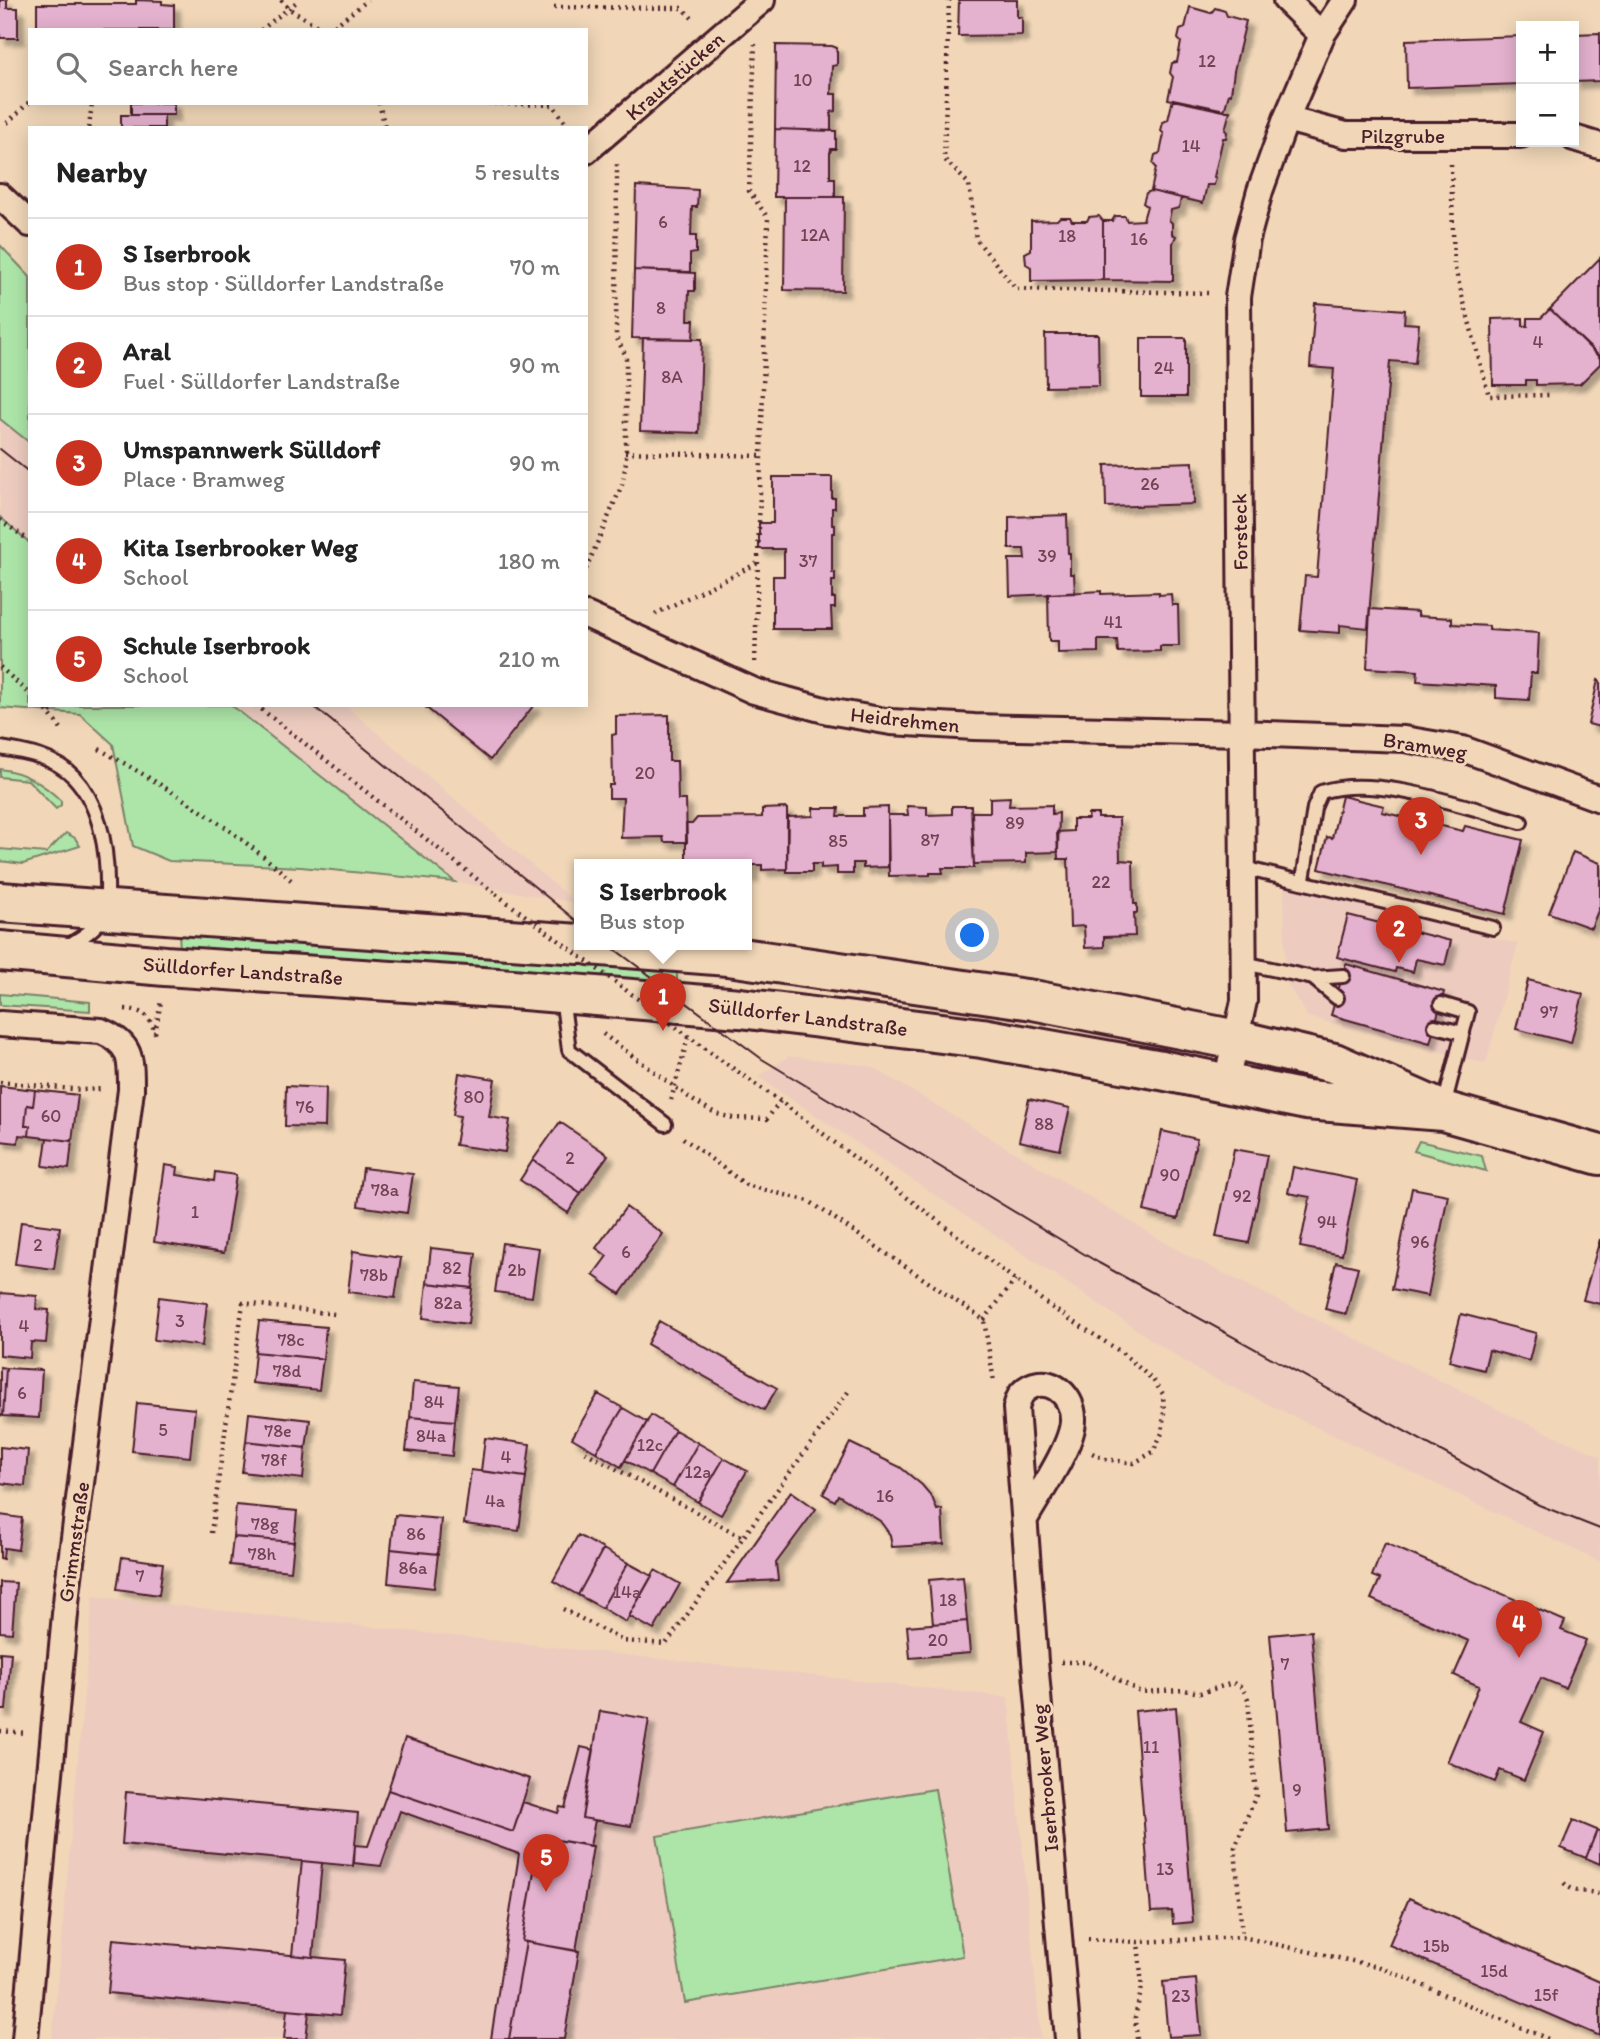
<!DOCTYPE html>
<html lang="en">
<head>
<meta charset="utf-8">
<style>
	:root { --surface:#fff; --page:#f2f2f2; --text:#222; --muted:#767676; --line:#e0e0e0; --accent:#c8321e }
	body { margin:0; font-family:Itim,sans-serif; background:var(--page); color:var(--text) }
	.controls { position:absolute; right:21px; top:21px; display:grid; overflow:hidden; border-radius:0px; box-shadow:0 4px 18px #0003 }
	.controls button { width:63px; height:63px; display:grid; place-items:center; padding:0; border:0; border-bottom:2px solid var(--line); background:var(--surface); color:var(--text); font:35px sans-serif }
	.you { position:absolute; left:973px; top:936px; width:24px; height:24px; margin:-18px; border:5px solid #fff; border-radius:50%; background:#1a73e8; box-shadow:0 0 0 10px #1a73e833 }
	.badge { display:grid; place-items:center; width:46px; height:46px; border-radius:50%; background:var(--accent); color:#fff; font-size:23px; font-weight:700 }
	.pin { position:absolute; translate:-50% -58px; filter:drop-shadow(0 2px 4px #0008) }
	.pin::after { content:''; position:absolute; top:37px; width:24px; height:21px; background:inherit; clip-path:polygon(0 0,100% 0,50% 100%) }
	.popup { position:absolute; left:574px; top:859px; width:178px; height:91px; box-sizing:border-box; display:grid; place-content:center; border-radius:0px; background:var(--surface); filter:drop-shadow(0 2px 5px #0005); font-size:23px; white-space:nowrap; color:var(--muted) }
	.popup b { font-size:26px; color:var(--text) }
	.popup::after { content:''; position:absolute; left:50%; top:100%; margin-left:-14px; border:14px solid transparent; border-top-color:var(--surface) }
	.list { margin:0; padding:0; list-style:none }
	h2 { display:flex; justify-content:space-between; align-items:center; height:91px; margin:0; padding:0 28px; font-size:30px }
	h2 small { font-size:23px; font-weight:400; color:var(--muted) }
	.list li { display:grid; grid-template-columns:46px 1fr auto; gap:21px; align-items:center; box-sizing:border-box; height:98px; padding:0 28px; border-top:2px solid var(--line) }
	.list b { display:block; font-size:26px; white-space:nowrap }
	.list p { margin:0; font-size:23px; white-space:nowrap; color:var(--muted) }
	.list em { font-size:23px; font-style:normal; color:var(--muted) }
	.icon { flex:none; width:38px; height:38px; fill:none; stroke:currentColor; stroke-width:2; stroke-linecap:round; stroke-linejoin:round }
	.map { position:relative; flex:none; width:1600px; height:2039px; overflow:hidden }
	.search { position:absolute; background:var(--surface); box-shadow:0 4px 18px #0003; left:28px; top:28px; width:560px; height:77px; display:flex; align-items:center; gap:18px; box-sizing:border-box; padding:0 24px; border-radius:0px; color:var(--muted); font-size:26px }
	.panel { position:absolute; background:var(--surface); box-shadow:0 4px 18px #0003; left:28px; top:126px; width:560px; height:581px; border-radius:0px }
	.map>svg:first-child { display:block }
	.built { fill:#edccbf }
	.green { fill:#ade5a8; stroke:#7c826a; stroke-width:2 }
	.building { fill:#e4b1ce; stroke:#4a1f2b; stroke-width:2; filter:url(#shadow) }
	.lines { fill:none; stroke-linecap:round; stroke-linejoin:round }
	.service-casing { stroke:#4a1f2b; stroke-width:18 }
	.minor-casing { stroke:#4a1f2b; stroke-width:30 }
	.primary-casing { stroke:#4a1f2b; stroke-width:44 }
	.path { stroke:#4a1f2b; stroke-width:4.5; stroke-dasharray:2 5; stroke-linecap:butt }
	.service { stroke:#f1d7b8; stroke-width:12 }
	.minor { stroke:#f1d7b8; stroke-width:24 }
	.primary { stroke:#f1d7b8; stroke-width:38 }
	.tram { stroke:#4a1f2b; stroke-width:2 }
	.path-bridge { stroke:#4a1f2b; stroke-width:4.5; stroke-dasharray:2 5; stroke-linecap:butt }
	.labels { text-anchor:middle; stroke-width:6; stroke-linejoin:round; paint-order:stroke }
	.number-label { font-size:18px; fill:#704454 }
	.street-label { font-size:21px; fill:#4a1f2b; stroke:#f1d7b8 }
</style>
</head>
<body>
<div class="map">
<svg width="1600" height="2039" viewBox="0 0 1600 2039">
	<defs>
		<filter id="shadow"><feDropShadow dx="6" dy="6" stdDeviation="2" flood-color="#0004"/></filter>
	</defs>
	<rect width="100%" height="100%" fill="#f1d7b8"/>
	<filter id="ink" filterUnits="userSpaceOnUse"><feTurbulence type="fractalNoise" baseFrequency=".0143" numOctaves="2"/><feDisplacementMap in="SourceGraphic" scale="14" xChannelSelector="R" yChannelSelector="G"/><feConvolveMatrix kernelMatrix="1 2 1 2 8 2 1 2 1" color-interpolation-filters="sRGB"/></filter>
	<g filter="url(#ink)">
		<path class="built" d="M0,419L30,443V543L0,517Z
			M231,705H345L576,903L455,882Z
			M1284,886L1518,944L1486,1064L1308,1017L1285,981Z
			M789,1056L871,1066L1183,1253L1520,1420L1600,1456V1562L1200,1372L758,1077Z
			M93,1596L1008,1697L1041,2039H52Z"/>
		<path class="green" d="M0,245L30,277V443L0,419Z
			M0,517L30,543V705H231L455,882L301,867L169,861L133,846L113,744L80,714L0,708Z
			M0,769C24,772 44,784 61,801V805L56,809L28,780L0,777Z
			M66,833L75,838L80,846L23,864L0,861V849L46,853Z
			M179,934L304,941L677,971V982L180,949Z
			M0,994L90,1002V1011L0,1005Z
			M1419,1141L1482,1156L1486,1171L1414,1151Z
			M935,1789L963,1956L685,2003L657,1836Z"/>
		<path class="building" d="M0,0H7V8H18V38H0Z
			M136,0L162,1V4L174,5V30H37V4H136Z
			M959,0H1017V17H1022V35L958,36Z
			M1190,7L1211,13L1215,8L1225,11L1227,16L1246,21L1234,71L1231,94H1229L1224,111L1168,99L1173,77L1170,73L1172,63L1177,62L1181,42L1178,39L1180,30L1185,28Z
			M1600,33V81L1574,82V34Z
			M1521,36V84L1407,88L1406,40Z
			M776,45L832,46L837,48V65L832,66L831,94H836V111L831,112V131L775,129Z
			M1173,99L1230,111L1225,130L1227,132L1226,138H1223L1214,177L1216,178L1214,185H1207L1203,203L1151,191L1156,167L1153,164L1155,155L1160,153L1164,134L1161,131L1163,122L1168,120Z
			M131,103H174V115H131Z
			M121,115H164V128H121Z
			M775,129L836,131V149H831L830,153V178H835V197H774Z
			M636,186L698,190L697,207H692L691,236H696V253L690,254V272L634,270Z
			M1151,191L1181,198L1179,208L1171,210L1169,220L1172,223V234L1176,236L1173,243V281L1103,280V221H1112L1115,216H1125L1127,221L1143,220L1147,206L1143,203L1146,193Z
			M785,197H844L843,291L784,290Z
			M1099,216L1103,221V280L1031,281V267L1026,264L1025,253L1031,250V221L1057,220L1060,217H1070L1072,221H1087L1089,217Z
			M1600,258V357L1550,309Z
			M634,270L695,273V291H689L688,320H694L693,339L632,338Z
			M1315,303L1405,310L1404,323L1419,324L1415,363L1390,361L1368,628L1340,625V633L1300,630L1305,576L1317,577L1334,369L1310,367Z
			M1550,309L1600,358V364L1580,384L1536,385V380H1526V385H1493L1492,319L1523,318V326H1528V318H1541Z
			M1045,334H1098L1099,386L1046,387Z
			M643,338L702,339L699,433L640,431Z
			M1141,338H1186V397H1141Z
			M1193,462L1194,504L1106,507L1105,465Z
			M773,477H832V498H835V508H832V525H835V533H832V573H835V581H832V598H835V608H831L832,629H773V576H784V549H759V523H773Z
			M1067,515L1068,553H1070V574H1074L1075,593L1010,596L1009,559H1025L1024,549H1009V517Z
			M1101,591V594L1159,592V595L1171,594L1172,605H1178L1179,646H1160V651L1118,652L1117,640H1098V652L1058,653V641H1049L1048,594Z
			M1370,609L1418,612V616L1452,618V624L1489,626V630L1539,633L1537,673H1531L1529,700L1496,698V686L1417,681L1418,671L1367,668Z
			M1598,680L1600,681V727L1588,724Z
			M423,705H534L490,760Z
			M669,715V761H677L678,800H686L687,842H664L663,837L621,838L623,798H609V785H613L612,735L616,734V716Z
			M1342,796L1384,806L1382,812L1463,831L1465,826L1523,840L1505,914L1319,869L1327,837L1332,838Z
			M1010,797L1009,806L1052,805V814L1059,813L1058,852L1026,853V863L974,864L972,812H990V798Z
			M907,806L927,807V815L952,814V806H971L974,868H942L943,873H930V875L889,876L888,815H908Z
			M888,807V867L863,868V863H853V874H837V867L821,868V864H812V872H787L788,817L813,816V808H839L838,816H863V808Z
			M787,808V869L762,870V865H752V876H747V865H686V824H692L697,818L762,817V809Z
			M1088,814H1098V818H1119L1120,860L1133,861L1134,904H1137V913H1134L1135,936L1104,937V947L1085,948L1084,926L1070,927L1068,859H1058L1057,832L1073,831V819H1088Z
			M1573,852L1600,863V906L1591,928L1549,913Z
			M1348,915L1451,941L1445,965L1416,959L1413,972L1396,968L1395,972L1337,957Z
			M1346,964L1444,992L1430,1043L1331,1015Z
			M1528,980L1583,994L1571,1043L1516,1029Z
			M459,1073L495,1079L489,1117L510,1120L505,1152L455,1145L460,1116L453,1115Z
			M0,1086L35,1090L33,1106L27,1105L25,1126H30L29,1136L19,1135L18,1143L0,1141Z
			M286,1086L326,1088L325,1127L285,1126Z
			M35,1090L78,1095L72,1141L29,1136L30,1126H25L27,1105L33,1106Z
			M1029,1099L1070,1108L1060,1150L1019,1141Z
			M560,1122L608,1155L581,1193L533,1160Z
			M1162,1131L1197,1139L1178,1219L1144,1211Z
			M47,1138L72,1141L69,1169L43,1166Z
			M1234,1149L1267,1155L1249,1243L1216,1237Z
			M533,1160L581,1193L568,1213L520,1180Z
			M165,1165L178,1167L177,1175L214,1181L215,1172L236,1175L224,1253L154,1242Z
			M1293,1167L1357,1180L1342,1255L1300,1247L1310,1197L1288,1193Z
			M363,1168L413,1174L407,1213L358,1206Z
			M1412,1188L1448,1195L1428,1296L1392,1289Z
			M626,1207L663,1234L620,1294L593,1275L607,1256L596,1248Z
			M21,1222L60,1227L54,1269L15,1264Z
			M1600,1239V1304L1583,1300Z
			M502,1243L539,1248L532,1297L495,1292Z
			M431,1248L476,1253L472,1288L427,1283Z
			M353,1251L401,1258L395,1298L348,1292Z
			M1336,1262L1358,1267L1346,1314L1325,1309Z
			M427,1283L472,1288L468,1324L423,1318Z
			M0,1293L37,1296L36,1309L49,1310L46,1343L31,1342L30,1358L0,1355Z
			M159,1297L207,1303L202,1346L154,1340Z
			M1461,1314L1536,1333L1529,1361L1489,1350L1484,1370L1449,1361Z
			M259,1321L326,1327L323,1359L255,1352Z
			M659,1321L777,1388L764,1410L647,1344Z
			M255,1352L323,1359L319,1390L252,1383Z
			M0,1367L6,1368L3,1416L0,1415Z
			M6,1368L42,1370L39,1418L3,1416Z
			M413,1382L459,1386L455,1421L410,1417Z
			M598,1394L623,1408L596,1452L572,1438Z
			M137,1403L195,1409L190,1457L132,1451Z
			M623,1408L647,1422L621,1467L596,1452Z
			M249,1413L310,1420L306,1448L246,1441Z
			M651,1415L675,1430L650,1474L625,1460Z
			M410,1417L455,1421L452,1456L406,1451Z
			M675,1430L698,1443L673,1487L650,1474Z
			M485,1438L530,1444L526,1477L481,1471Z
			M246,1441L306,1448L303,1479L242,1472Z
			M698,1443L724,1458L698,1502L673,1487Z
			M850,1443L900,1467L922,1485L932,1497L937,1510L942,1509L944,1544L892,1547L890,1535L880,1521L838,1495L835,1501L823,1494Z
			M0,1447L28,1450L25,1486L0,1483Z
			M724,1458L747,1471L721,1515L698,1502Z
			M471,1470L526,1477L519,1531L464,1524Z
			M791,1491L816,1509L776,1563L778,1580L727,1583Z
			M236,1505L297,1511L294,1542L233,1537Z
			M0,1515L22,1518L18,1550L4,1548L3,1559L0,1558Z
			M395,1515L441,1519L438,1554L391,1549Z
			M578,1535L603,1549L578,1595L553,1581Z
			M233,1537L294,1542L291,1571L230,1565Z
			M1385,1543L1565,1621L1561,1630L1586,1640L1565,1688L1541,1678L1521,1722L1544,1732L1524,1780L1500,1770L1495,1782L1447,1762L1479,1686L1454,1675L1469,1641L1371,1599L1380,1579L1372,1576Z
			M391,1549L438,1554L434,1588L388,1583Z
			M603,1549L628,1563L602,1608L578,1595Z
			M122,1557L163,1563L159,1595L117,1589Z
			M628,1563L652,1576L626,1622L602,1608Z
			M655,1570L680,1584L654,1630L629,1616Z
			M963,1577L967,1621L933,1624L929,1580Z
			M0,1582L16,1583L12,1633L0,1632Z
			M967,1621L970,1653L910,1658L907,1626Z
			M1311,1631L1328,1829L1287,1833L1270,1635Z
			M0,1652L11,1653L6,1710H0Z
			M1176,1707L1193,1922L1173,1924L1172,1911L1151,1912L1135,1711Z
			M600,1711L649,1719L631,1826L582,1818Z
			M405,1738L530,1779L513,1832L388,1790Z
			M581,1747L594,1750L582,1818L595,1820L590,1846L540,1837L522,1941L526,1942L509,2039H491L519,1854L400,1811L381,1866L354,1863L355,1845L368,1846L388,1790L513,1832L523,1802L558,1813L560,1807L565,1808Z
			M126,1792L358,1813L353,1866L122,1844Z
			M1573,1820L1597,1830L1586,1858L1561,1848Z
			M1597,1830L1600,1831V1864L1586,1858Z
			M540,1837L593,1846L576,1951L522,1941Z
			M302,1861L322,1863L313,1957L292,1955Z
			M1409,1898L1600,1982V2036L1389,1945Z
			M113,1939L345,1960L340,2015L108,1993Z
			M526,1942L579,1951L564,2039H509Z
			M1196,1979L1201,2035L1168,2037L1163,1982Z
			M287,2010L309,2012L306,2039H284Z"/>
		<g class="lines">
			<g class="service-casing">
				<path id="service" d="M0,748C26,752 55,757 74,777C102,807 108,855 107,894C106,899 107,906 106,910C101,926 80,939 67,946
					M1243,868L1493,928
					M1303,880L1314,808L1321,792C1376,774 1465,807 1521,822
					M1244,963L1313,978L1343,976
					M1313,978L1337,998
					M562,996L569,1050L665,1124
					M1441,1004L1468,1012L1444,1106
					M1435,1026L1463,1033"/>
			</g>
			<g class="minor-casing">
				<path id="minor" d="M1286,0L1322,35
					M1286,119L1346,135H1521
					M1574,138L1600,146
					M586,151L762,0
					M0,196L30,224
					M586,615L754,691L828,711L891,722L974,727L1242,733L1404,739L1463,749L1600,799
					M0,1024L101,1031C132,1044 131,1059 131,1090L67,1593L25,2039
					M1226,1083L1244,1001L1238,297L1247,239L1260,191L1286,119L1322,35L1345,0
					M1026,1517C1039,1494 1073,1445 1073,1420C1074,1392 1043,1371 1022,1393C1019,1397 1017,1404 1016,1408L1035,1661L1068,2039"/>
			</g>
			<g class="primary-casing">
				<path id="primary" d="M0,902L579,944
					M589,945L728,956L1033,1000L1237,1040L1334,1063L1443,1111L1600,1155
					M0,951L165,966L512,989L740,1008L982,1038L1161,1070L1306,1100L1443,1111"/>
			</g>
			<path class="path" d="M281,0L288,8L324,30
				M949,0L944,159L969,184L976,239L1016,289L1212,293
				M554,7L682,8L695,21
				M261,30L299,0
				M329,30L368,0
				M379,103L385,128
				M466,103L553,105L569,127
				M7,123L30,101
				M89,128L92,103
				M1451,164L1454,265L1489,396L1552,395
				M625,452L761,456
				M0,520L30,541
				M586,569L622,485L626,462V356L616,337L617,163
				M655,614L758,563
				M755,662L768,218L749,191L755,44
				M0,667L30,694
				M42,705L64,732
				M256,705L496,894
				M50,712L63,705
				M99,749C167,787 233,828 291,880
				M125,1009C142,1010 151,1016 155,1034
				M155,1033L161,1001
				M603,1034L694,1101L717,1114L733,1118L767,1119L780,1101
				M715,1056L780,1101L1051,1307L1121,1352L1153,1380L1163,1394L1164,1412L1162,1433L1153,1452L1134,1463L1104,1459L1092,1453
				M0,1082L82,1090L104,1089
				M671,1100L688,1038
				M683,1138L746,1185L809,1201L984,1320L994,1382
				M984,1320L1016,1279
				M585,1452L742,1537
				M211,1533L243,1303L335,1314
				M563,1609L623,1641L666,1644L848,1392
				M1061,1662H1087L1140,1692L1184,1690L1200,1693L1233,1683L1242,1687L1248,1699L1256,1795L1235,1847L1242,1937
				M0,1731L27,1733
				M1564,1883C1577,1896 1585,1888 1600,1895
				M1088,1939L1138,1942L1242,1937L1380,1967L1548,2039
				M1137,2039L1135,2017L1142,1987L1138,1942"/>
			<use href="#service" class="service"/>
			<use href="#minor" class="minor"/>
			<use href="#primary" class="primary"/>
			<path class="tram" d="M0,449L30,473
				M312,705L579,923
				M609,945L762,1059L1099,1263L1539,1505L1600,1529"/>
			<path class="path-bridge" d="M496,894L715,1056"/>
		</g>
	</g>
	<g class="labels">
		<g class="number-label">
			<text x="1207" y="67">12</text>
			<text x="803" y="86">10</text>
			<text x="1191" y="152">14</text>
			<text x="802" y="172">12</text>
			<text x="663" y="228">6</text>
			<text x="815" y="241">12A</text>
			<text x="1067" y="242">18</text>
			<text x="1139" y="245">16</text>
			<text x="661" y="314">8</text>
			<text x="1538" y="348">4</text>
			<text x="1164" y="374">24</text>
			<text x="672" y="383">8A</text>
			<text x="1150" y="490">26</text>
			<text x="1047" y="562">39</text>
			<text x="808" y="567">37</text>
			<text x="1113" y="628">41</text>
			<text x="645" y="779">20</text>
			<text x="1015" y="829">89</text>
			<text x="930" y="846">87</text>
			<text x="838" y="847">85</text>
			<text x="1101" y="888">22</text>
			<text x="1549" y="1018">97</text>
			<text x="474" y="1103">80</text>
			<text x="305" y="1113">76</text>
			<text x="51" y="1122">60</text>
			<text x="1044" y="1130">88</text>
			<text x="570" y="1164">2</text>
			<text x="1170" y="1181">90</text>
			<text x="385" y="1196">78a</text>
			<text x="1242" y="1202">92</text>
			<text x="195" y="1218">1</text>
			<text x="1327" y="1228">94</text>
			<text x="1420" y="1248">96</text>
			<text x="38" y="1251">2</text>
			<text x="626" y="1258">6</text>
			<text x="452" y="1274">82</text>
			<text x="517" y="1276">2b</text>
			<text x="374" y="1281">78b</text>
			<text x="448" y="1309">82a</text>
			<text x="180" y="1327">3</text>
			<text x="24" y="1332">4</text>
			<text x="291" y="1346">78c</text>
			<text x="287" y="1377">78d</text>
			<text x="22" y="1399">6</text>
			<text x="434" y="1408">84</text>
			<text x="163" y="1436">5</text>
			<text x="278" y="1437">78e</text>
			<text x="431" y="1442">84a</text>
			<text x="650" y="1451">12c</text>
			<text x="506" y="1463">4</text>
			<text x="274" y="1466">78f</text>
			<text x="698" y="1478">12a</text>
			<text x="885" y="1502">16</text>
			<text x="495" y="1507">4a</text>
			<text x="265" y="1530">78g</text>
			<text x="416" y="1540">86</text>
			<text x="262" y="1560">78h</text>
			<text x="413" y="1574">86a</text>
			<text x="140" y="1582">7</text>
			<text x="627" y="1598">14a</text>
			<text x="948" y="1606">18</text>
			<text x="938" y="1646">20</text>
			<text x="1285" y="1670">7</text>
			<text x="1151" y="1753">11</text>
			<text x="1297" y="1796">9</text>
			<text x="1165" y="1875">13</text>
			<text x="1436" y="1952">15b</text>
			<text x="1494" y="1977">15d</text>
			<text x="1546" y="2001">15f</text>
			<text x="1181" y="2002">23</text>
		</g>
		<g class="street-label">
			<text transform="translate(675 76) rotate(-41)" y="7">Krautstücken</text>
			<text x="1403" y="143">Pilzgrube</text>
			<text transform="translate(1240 532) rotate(-91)" y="7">Forsteck</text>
			<text transform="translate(905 720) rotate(6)" y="7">Heidrehmen</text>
			<text transform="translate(1425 746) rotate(9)" y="7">Bramweg</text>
			<text transform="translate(243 971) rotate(4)" y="7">Sülldorfer Landstraße</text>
			<text transform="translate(808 1017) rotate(7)" y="7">Sülldorfer Landstraße</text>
			<text transform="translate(74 1542) rotate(-82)" y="7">Grimmstraße</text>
			<text transform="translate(1045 1778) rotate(-95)" y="7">Iserbrooker Weg</text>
		</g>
	</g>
</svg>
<div class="controls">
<button>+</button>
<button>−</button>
</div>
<div class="you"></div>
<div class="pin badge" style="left:663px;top:1031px">1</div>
<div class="popup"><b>S Iserbrook</b>Bus stop</div>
<div class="pin badge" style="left:1399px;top:963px">2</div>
<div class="pin badge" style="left:1421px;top:855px">3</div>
<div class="pin badge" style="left:1519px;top:1658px">4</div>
<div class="pin badge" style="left:546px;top:1892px">5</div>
<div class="search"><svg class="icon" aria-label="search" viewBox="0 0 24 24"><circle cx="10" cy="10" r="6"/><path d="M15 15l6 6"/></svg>Search here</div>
<section class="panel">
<h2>Nearby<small>5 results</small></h2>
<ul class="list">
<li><span class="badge">1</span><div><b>S Iserbrook</b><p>Bus stop · Sülldorfer Landstraße</p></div><em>70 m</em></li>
<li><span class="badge">2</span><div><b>Aral</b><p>Fuel · Sülldorfer Landstraße</p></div><em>90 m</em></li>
<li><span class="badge">3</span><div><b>Umspannwerk Sülldorf</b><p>Place · Bramweg</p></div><em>90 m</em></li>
<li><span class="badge">4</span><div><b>Kita Iserbrooker Weg</b><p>School</p></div><em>180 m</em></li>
<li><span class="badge">5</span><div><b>Schule Iserbrook</b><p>School</p></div><em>210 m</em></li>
</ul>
</section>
</div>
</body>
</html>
